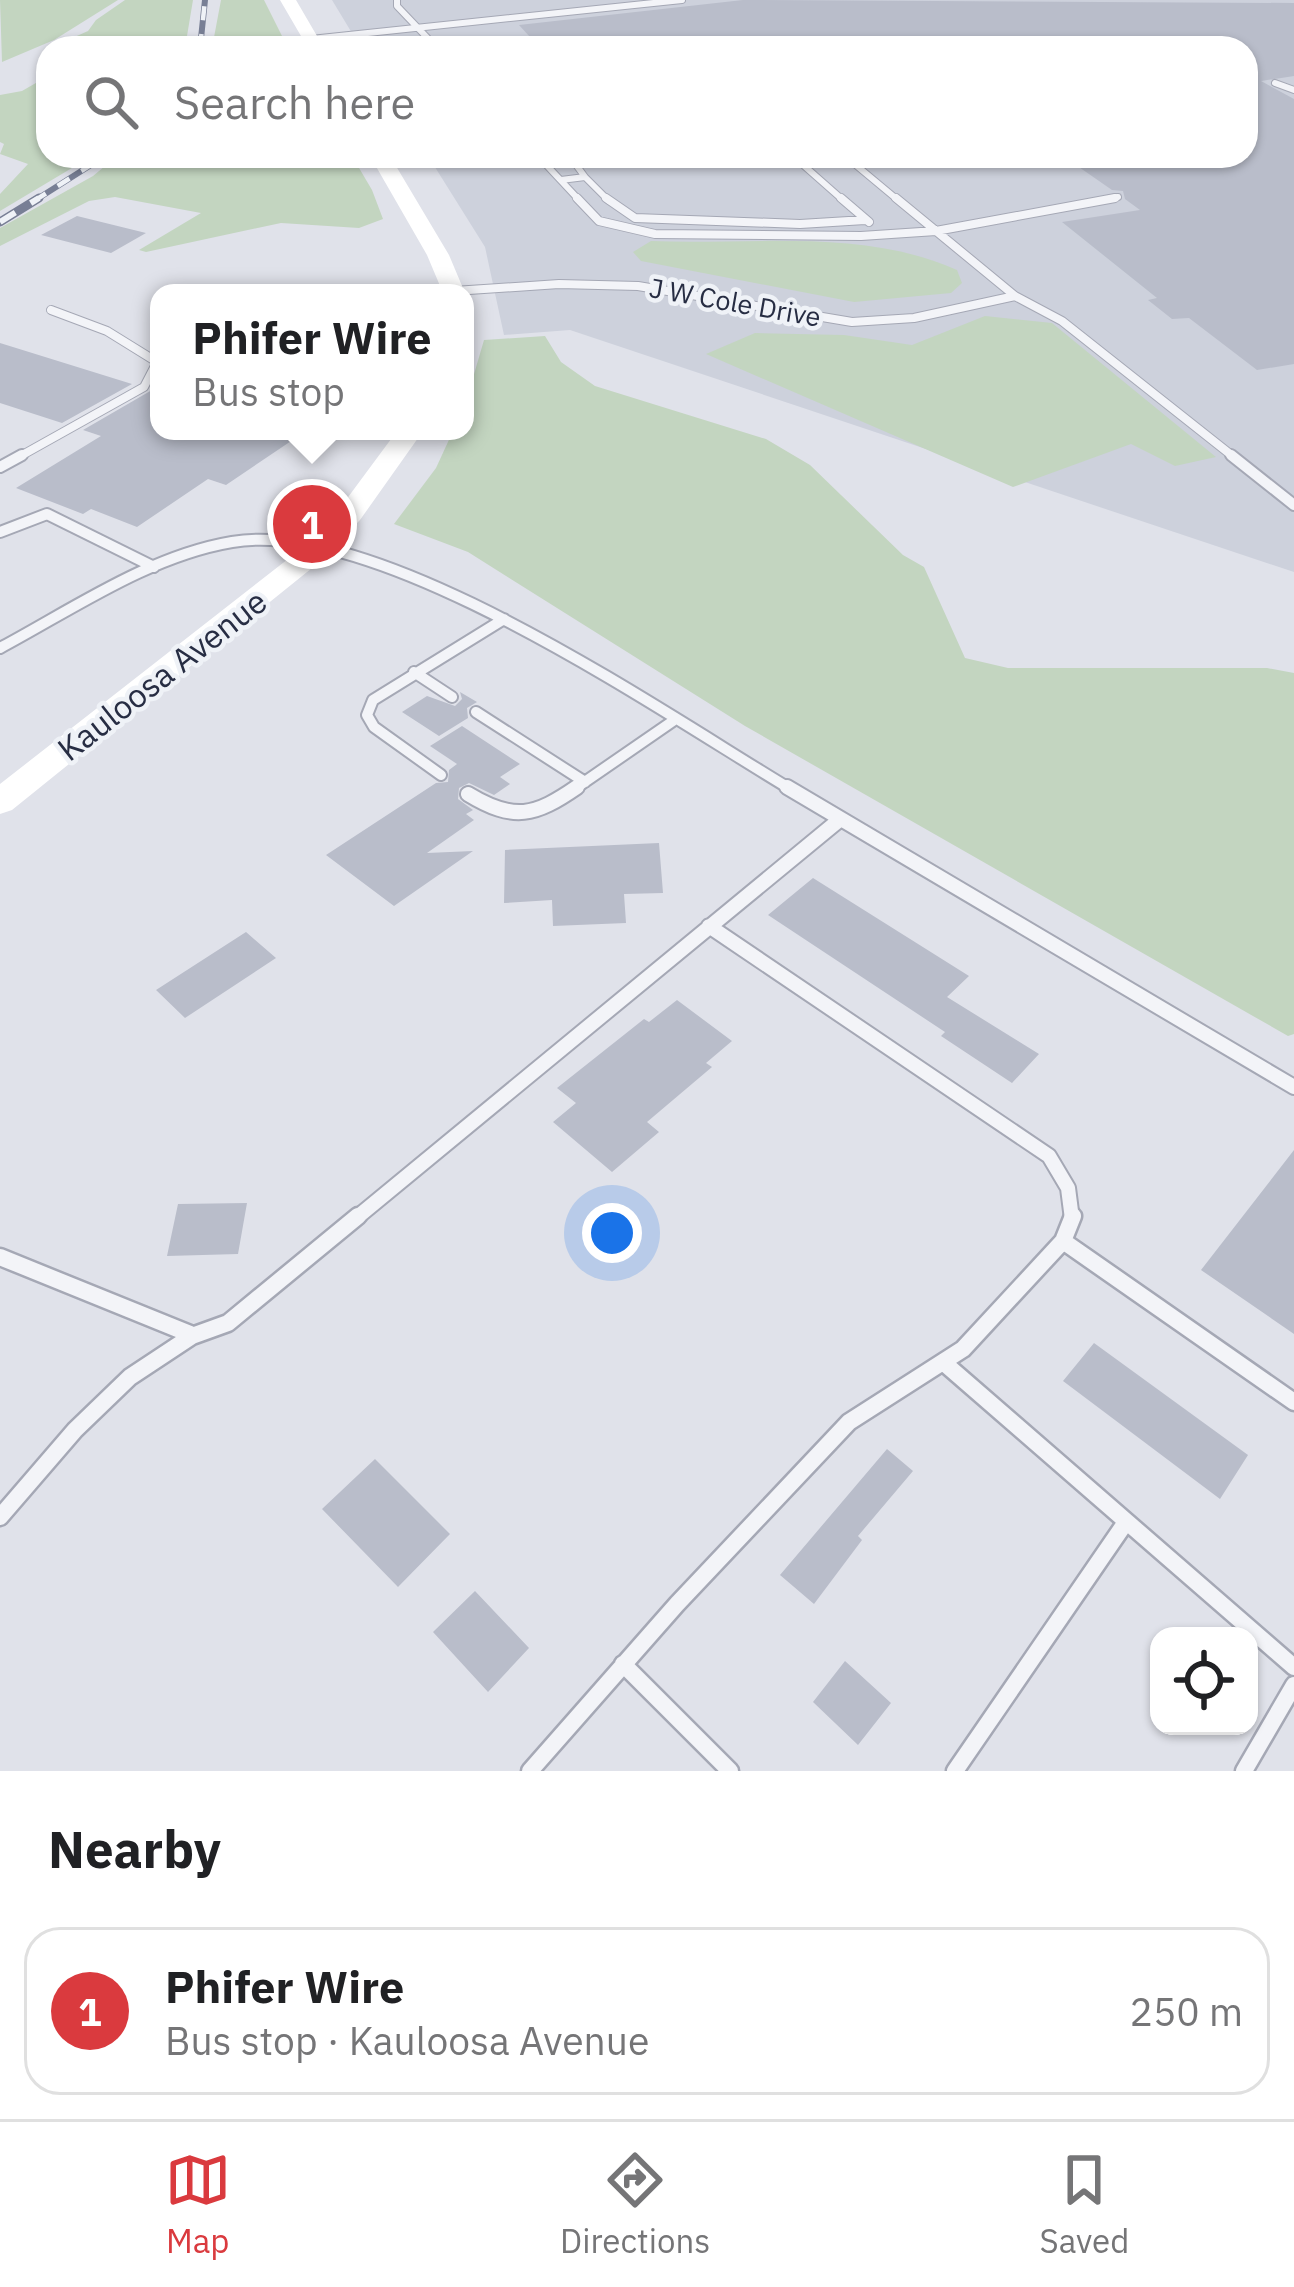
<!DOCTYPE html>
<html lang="en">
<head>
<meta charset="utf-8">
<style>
	:root { --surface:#fff; --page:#f2f2f2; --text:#202124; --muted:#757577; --line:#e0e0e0; --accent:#da3a3e }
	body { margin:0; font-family:"IBM Plex Sans",sans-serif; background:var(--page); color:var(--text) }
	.controls { position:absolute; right:36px; bottom:36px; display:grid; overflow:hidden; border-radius:24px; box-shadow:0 3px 9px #0004 }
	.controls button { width:108px; height:108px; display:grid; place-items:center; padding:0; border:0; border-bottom:3px solid var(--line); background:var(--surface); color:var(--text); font:60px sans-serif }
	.you { position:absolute; left:612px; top:1233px; width:42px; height:42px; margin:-30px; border:9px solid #fff; border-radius:50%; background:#1a73e8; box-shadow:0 0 0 18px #1a73e833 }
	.badge { display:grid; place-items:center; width:78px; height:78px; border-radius:50%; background:var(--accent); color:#fff; font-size:39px; font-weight:700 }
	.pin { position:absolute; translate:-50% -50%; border:6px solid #fff; box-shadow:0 3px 12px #0006 }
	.popup { position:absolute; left:150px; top:284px; width:324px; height:156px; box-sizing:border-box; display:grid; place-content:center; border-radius:24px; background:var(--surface); filter:drop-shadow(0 3px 9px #0005); font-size:39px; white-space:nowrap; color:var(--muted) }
	.popup b { font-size:45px; color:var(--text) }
	.popup::after { content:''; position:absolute; left:50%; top:100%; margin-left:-24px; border:24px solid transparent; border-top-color:var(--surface) }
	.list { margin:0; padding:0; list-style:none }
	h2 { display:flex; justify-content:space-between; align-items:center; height:156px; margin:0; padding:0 48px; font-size:51px }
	h2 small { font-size:39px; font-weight:400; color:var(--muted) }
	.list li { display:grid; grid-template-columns:78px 1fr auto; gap:36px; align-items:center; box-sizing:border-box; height:168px; margin:0 24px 24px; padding:0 24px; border:3px solid var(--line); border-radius:36px }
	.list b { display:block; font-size:45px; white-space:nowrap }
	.list p { margin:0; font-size:39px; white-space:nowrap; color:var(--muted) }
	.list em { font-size:39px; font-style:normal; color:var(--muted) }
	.icon { flex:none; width:66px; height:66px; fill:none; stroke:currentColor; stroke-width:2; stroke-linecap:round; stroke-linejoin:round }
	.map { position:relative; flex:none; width:1294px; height:1771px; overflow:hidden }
	.search { position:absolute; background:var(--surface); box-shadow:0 3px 9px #0004; left:36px; right:36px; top:36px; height:132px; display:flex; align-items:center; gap:30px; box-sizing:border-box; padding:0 42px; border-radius:36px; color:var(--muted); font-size:45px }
	.sheet { height:348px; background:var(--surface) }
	nav { display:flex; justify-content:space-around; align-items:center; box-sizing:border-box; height:168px; border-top:3px solid var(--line); background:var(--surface); font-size:33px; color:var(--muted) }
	nav a { display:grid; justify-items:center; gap:6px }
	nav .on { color:var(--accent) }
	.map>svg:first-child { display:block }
	.built { fill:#cdd1dc }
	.green { fill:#c3d5c0 }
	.building { fill:#b9bdca }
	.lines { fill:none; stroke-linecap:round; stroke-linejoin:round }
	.lane-far4-casing { stroke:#a5a8b5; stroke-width:8 }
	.lane-far3-casing { stroke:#a5a8b5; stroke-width:10 }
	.lane-far2-casing { stroke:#a5a8b5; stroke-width:14 }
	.lane-far1-casing { stroke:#a5a8b5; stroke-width:18 }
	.lane-casing { stroke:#a5a8b5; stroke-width:21 }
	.lane-far4 { stroke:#f3f4f8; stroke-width:6 }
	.lane-far3 { stroke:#f3f4f8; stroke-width:8 }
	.lane-far2 { stroke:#f3f4f8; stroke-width:10 }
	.lane-far1 { stroke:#f3f4f8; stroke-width:14 }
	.lane { stroke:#f3f4f8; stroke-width:16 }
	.secondary { fill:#fff; fill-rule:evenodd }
	.rail-far1-casing { stroke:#787f95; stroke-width:6 }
	.rail-casing { stroke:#787f95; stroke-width:9 }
	.rail-far1 { stroke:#eff2f7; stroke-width:4.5; stroke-dasharray:14; stroke-linecap:butt }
	.rail { stroke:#eff2f7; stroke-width:6; stroke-dasharray:18; stroke-linecap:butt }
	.labels { text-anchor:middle; stroke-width:9; stroke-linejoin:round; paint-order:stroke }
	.far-street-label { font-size:27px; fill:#272d43; stroke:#eff2f7 }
	.street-label { font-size:33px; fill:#272d43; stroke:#eff2f7 }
</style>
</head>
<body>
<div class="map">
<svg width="1294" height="1771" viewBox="0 0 1294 1771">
	<rect width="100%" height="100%" fill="#e0e2ea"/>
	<path class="built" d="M332,0H1294V572L570,330L504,335L485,247L428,156H1246V48H361Z"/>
	<path class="green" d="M0,0H118L54,40L2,62Z
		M125,0H193L185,48H50L88,31L96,20Z
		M221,0H264L288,48H212Z
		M48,76V156H92L0,211V194L28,164L0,154L4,144L0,142V95L22,91Z
		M117,156H352L372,190L383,219L359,228L281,223L146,252L139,250L201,213L115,197L89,201L0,246V228L93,176Z
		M651,241C752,245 863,228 957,270L962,283L951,293L854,302L641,261L633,252Z
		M985,316L1052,323L1216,457L1175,466L1131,444L1013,487L706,354L755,333L844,335L912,345Z
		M545,336L561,362L595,386L766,439L810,465L903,555L924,567L965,658L1008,668H1267L1294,673V1034L1288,1036L745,726L468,552L394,524L436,468L453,431H465V405L484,340Z"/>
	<path class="building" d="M743,0L1294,3V76L1261,81L1294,99V364L1257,370L1189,318L1172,319L1148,300L1157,298L1062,222L1140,210L1125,199L1123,191L1112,190L1063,156H1246V48H540L519,25Z
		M77,216L146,233L111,253L41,235Z
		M0,343L132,384L62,423L0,403Z
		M152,390L159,392V431H306L226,485L208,479L137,527L91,509L83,514L16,488L101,436L83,430Z
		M460,692L477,702L467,708L468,718L439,736L402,712L427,696L455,706L462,699Z
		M462,726L520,764L500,777L510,784L494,795L469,783L459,788L458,799L473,810L466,814L474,820L427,853L473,851L394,906L326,855L436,783L448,782L449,770L457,764L430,746Z
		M659,843L663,893L624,894L626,923L553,926L552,900L504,903L505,850Z
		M813,878L969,976L947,997L1039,1054L1012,1083L941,1036L945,1032L768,915Z
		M246,932L276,958L185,1018L156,990Z
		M677,1000L732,1041L706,1063L712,1067L647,1122L659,1132L612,1172L553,1122L576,1103L557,1088L644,1019L649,1022Z
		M1294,1150V1334L1201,1270Z
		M247,1203L238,1254L167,1256L178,1204Z
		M1094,1343L1248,1455L1220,1499L1063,1381Z
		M887,1449L913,1471L858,1536L862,1540L814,1604L780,1575Z
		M375,1459L450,1534L398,1587L322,1509Z
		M475,1591L529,1648L488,1692L433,1632Z
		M845,1661L891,1703L858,1745L813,1702Z"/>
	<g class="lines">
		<g class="lane-far4-casing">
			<path id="lane-far4" d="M397,0V6L437,48
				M311,39L682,0
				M1275,83L1294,90
				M538,156L580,201
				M793,156L844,201
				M845,156L899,201
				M585,177L574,162L612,156
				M561,180L585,177L609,201
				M1098,201L1118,197"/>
		</g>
		<g class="lane-far3-casing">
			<path id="lane-far3" d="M577,198L599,221L655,234L861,236L936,231L1115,198
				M606,198L635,218L800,224L865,220
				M841,198L869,222
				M896,198L1015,296L1062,321L1235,458
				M454,291L559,284L638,286L852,322L914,318L1015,296
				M17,458L144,387L157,362L107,331L51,310"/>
		</g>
		<g class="lane-far2-casing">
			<path id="lane-far2" d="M1231,455L1294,505
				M0,467L22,455
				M0,532L47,514L154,567
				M0,648C73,609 149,556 232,542C380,516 663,713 792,790
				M414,672L452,697
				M476,712L585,782
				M441,775L374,727L367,715L373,700L504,619
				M573,790L673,721"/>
		</g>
		<g class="lane-far1-casing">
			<path id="lane-far1" d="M787,787L1294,1087
				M468,794C514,822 535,816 577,787
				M709,926L1049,1156L1068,1188L1072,1219
				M355,1219L838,821"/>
		</g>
		<g class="lane-casing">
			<path id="lane" d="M1063,1241L1294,1402
				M0,1257L190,1334
				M943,1362L1294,1667
				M0,1517L75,1430L130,1377L192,1336L228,1323L358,1216
				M623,1664L730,1771
				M530,1771L677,1604L849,1422L963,1349L1063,1241L1073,1216
				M955,1771L1126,1522
				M1244,1771L1294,1685"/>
		</g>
		<use href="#lane-far4" class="lane-far4"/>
		<use href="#lane-far3" class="lane-far3"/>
		<use href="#lane-far2" class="lane-far2"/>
		<use href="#lane-far1" class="lane-far1"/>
		<use href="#lane" class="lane"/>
		<path class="secondary" d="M280,0H296L324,48H308Z
			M370,156H390L449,255L465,293H443L427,255Z
			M397,431H423L360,520L317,564L12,810L0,814V784L297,552L340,508Z"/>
		<g class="rail-far1-casing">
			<path id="rail-far1" d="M200,48L205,0
				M34,201L105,156"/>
		</g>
		<g class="rail-casing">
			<path id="rail" d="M0,222L39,198"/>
		</g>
		<use href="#rail-far1" class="rail-far1"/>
		<use href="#rail" class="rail"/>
	</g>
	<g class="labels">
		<g class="far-street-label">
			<text transform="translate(735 303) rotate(10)" y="9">J W Cole Drive</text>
		</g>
		<g class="street-label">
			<text transform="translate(162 675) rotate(-38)" y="12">Kauloosa Avenue</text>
		</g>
	</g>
</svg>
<div class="controls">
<button><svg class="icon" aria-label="locate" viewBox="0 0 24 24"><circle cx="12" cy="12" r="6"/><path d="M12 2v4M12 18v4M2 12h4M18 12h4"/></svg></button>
</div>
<div class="you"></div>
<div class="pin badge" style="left:312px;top:524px">1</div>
<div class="popup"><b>Phifer Wire</b>Bus stop</div>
<div class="search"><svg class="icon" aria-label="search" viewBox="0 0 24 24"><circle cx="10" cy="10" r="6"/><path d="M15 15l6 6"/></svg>Search here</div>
</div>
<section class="sheet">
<h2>Nearby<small></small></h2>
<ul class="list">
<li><span class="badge">1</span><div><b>Phifer Wire</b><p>Bus stop · Kauloosa Avenue</p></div><em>250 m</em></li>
</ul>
</section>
<nav>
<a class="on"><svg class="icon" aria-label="map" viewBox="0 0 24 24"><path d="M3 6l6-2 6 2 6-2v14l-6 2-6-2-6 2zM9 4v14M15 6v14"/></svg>Map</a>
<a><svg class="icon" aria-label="directions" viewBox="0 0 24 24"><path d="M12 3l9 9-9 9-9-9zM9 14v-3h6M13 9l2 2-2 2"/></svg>Directions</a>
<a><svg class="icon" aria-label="saved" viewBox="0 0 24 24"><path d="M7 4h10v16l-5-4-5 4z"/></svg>Saved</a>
</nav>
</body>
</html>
